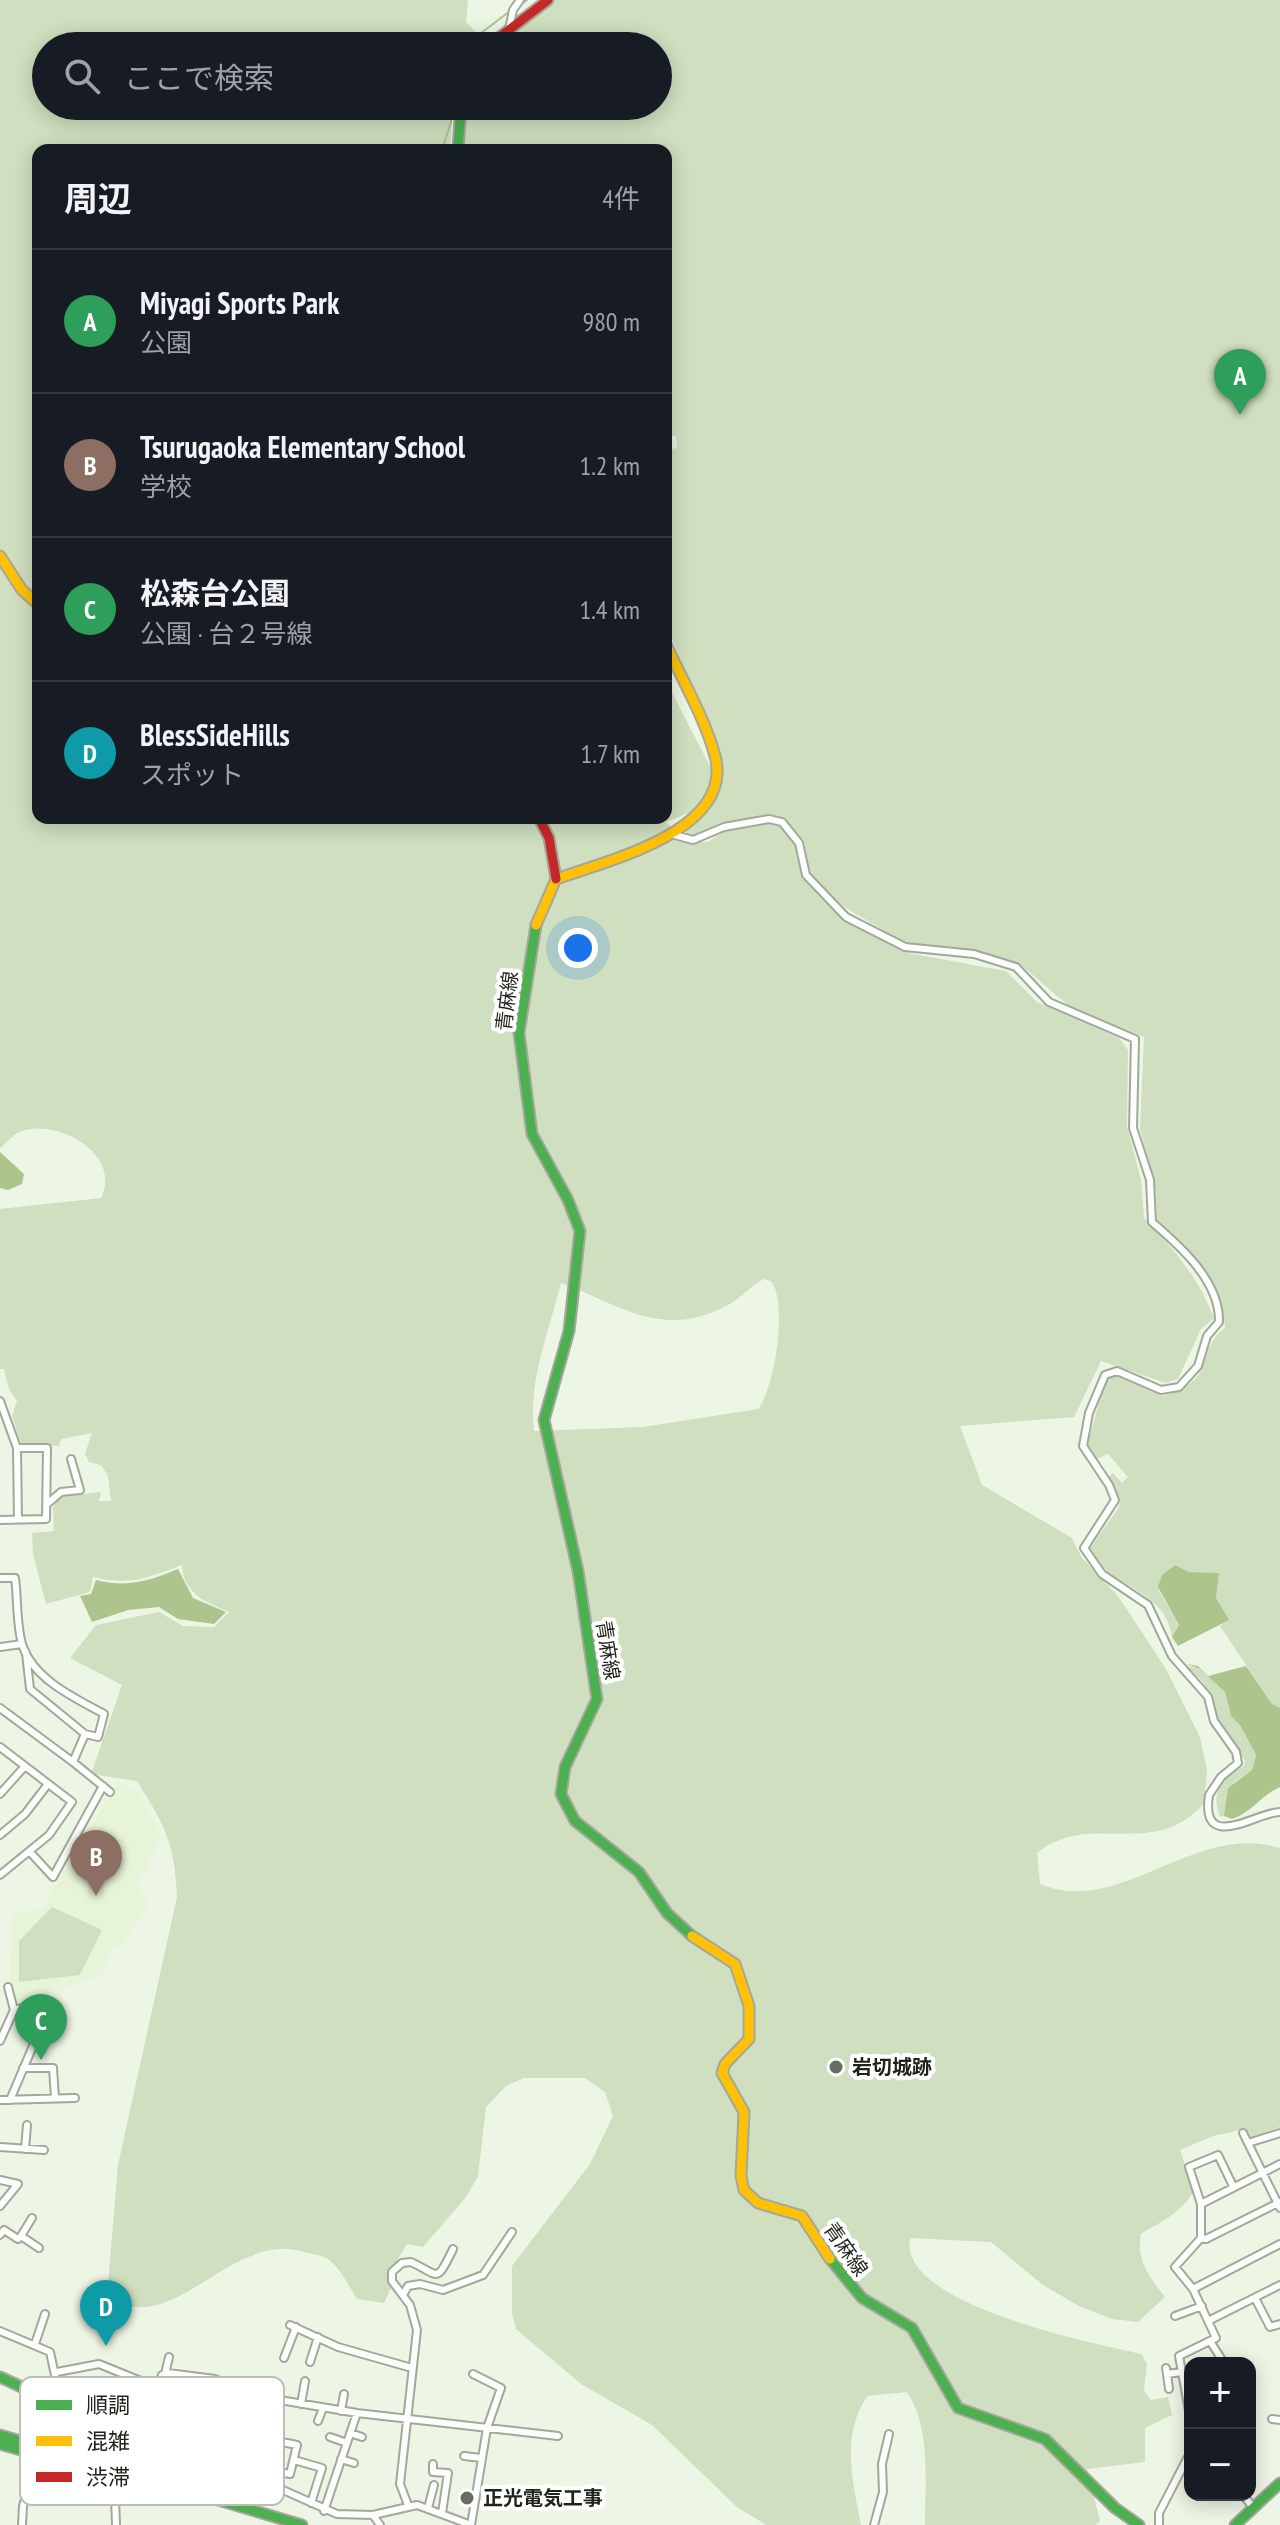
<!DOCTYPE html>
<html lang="ja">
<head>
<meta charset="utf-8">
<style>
	:root { --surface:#171b24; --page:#242831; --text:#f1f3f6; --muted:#9ea1a6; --line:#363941; --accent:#676d60 }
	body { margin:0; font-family:"PT Sans Narrow","Noto Sans JP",sans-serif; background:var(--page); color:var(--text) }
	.controls { position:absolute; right:24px; bottom:24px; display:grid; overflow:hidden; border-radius:16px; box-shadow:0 4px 20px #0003 }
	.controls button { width:72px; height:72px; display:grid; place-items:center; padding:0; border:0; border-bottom:2px solid var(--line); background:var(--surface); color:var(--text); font:40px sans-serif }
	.you { position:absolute; left:578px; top:948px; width:28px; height:28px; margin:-20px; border:6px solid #fff; border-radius:50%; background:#1a73e8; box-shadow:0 0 0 12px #1a73e833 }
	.badge { display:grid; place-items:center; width:52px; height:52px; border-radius:50%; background:var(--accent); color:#fff; font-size:26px; font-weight:700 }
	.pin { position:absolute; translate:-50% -66px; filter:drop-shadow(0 2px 4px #0008) }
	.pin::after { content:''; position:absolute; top:42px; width:28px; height:24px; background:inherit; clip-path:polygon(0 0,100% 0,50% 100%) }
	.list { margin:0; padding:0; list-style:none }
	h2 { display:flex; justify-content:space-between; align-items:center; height:104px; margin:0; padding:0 32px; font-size:34px }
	h2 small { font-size:26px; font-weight:400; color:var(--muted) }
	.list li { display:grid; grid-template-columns:52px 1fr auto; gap:24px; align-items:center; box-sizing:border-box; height:144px; padding:0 32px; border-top:2px solid var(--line) }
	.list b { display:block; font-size:30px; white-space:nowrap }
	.list p { margin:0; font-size:26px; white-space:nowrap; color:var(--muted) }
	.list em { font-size:26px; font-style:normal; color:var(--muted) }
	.icon { flex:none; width:44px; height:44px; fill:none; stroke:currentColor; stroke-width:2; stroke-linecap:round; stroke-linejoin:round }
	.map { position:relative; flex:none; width:1280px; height:2525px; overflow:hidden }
	.search { position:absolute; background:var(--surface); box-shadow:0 4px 20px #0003; left:32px; top:32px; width:640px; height:88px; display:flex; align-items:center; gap:20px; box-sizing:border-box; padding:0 28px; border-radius:44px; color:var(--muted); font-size:30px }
	.panel { position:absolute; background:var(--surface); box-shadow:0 4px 20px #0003; left:32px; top:144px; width:640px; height:680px; border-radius:16px }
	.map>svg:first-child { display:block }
	.built { fill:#e7f4d7 }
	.green { fill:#d0dfbf; fill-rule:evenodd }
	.water { fill:#adc48d }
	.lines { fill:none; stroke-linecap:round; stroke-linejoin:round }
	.stream { stroke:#adc48d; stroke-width:2 }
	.street-casing { stroke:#a2a89b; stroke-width:10 }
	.fast-casing { stroke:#a2a89b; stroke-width:13 }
	.slow-casing { stroke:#a2a89b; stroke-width:13 }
	.jam-casing { stroke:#a2a89b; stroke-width:13 }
	.street { stroke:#fcfefb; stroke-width:6 }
	.fast { stroke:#4caf50; stroke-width:9 }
	.slow { stroke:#ffc107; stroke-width:9 }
	.jam { stroke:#c62828; stroke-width:9 }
	.poi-dot { fill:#676d60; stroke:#fff; stroke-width:3 }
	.labels { text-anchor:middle; stroke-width:8; stroke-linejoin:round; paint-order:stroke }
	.street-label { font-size:20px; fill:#1f2419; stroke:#fff }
	.poi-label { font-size:20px; font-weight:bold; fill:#1f2419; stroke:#fff; text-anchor:start }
	.key { fill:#fff; stroke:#bcbdba; stroke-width:2 }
	.key-label { font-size:22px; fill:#1f2419 }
</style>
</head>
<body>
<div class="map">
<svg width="1280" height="2525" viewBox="0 0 1280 2525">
	<rect width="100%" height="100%" fill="#edf5e4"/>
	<path class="built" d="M118,1781L139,1794L160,1833L148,1867L136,1886L149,1906L119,1946L112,1945L103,1974L17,2006L10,1979L12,1915L42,1909Z"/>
	<path class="green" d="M0,0H468L466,22L484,40L478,46H46V106H453L450,150H38V818H666V681L711,768L708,790L694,811L666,822L686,842H708L726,830L769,823L781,826L797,846L802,878L842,920L908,953L1006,971L1037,1002L1119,1038L1128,1050L1127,1126L1141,1180L1144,1218C1174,1249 1198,1277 1214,1318L1201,1329L1178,1379L1166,1383L1101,1361L1074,1417L960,1426L982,1485L1072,1538L1082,1558L1118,1596L1166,1669L1200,1737L1207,1770L1204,1803C1153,1862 1090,1809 1037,1853L1040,1884C1120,1918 1194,1821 1280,1848V2127L1249,2138L1245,2129L1213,2136L1180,2150L1194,2191C1181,2213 1162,2221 1141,2234C1136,2261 1149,2276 1165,2297L1138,2322L1112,2319L1079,2306L1043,2285L991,2242L910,2238C897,2305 1094,2343 1141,2354L1147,2363L1144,2391L1151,2400L1168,2397L1172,2415L1145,2428V2462L1087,2469L1100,2521L1096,2525H925C925,2484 931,2427 907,2392L868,2396C840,2433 853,2483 861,2525H766L737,2507L652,2425L581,2384L516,2329L512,2313V2266L590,2164L613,2116L605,2092L585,2078H524L506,2086L486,2107L478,2176L466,2197L423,2247L407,2244L390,2272L392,2286L384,2303L357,2299C349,2286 340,2268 328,2259C322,2255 311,2254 304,2252C230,2229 173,2342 107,2296L118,2165L177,1897C175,1843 165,1826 137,1781L91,1774L122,1685L70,1658L96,1625L159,1612L183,1626L214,1627L229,1612C204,1601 184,1594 182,1565C147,1578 130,1586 93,1577L90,1592L46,1604L33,1554L32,1533L54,1531L53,1507L60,1497L101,1492L99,1501H111L108,1476L101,1465L89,1462L85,1454L92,1433L61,1439L59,1446L21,1443L12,1416L17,1401L9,1389L4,1369H0V1209L101,1198C123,1154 56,1117 19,1132C12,1135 6,1144 0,1148ZM764,1279L771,1281C788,1302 775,1388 758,1409L643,1427L534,1431C528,1380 549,1332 561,1283C623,1306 662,1340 728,1305C741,1298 750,1286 764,1279Z
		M542,0H1280V1708L1272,1704L1220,1626L1228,1620L1216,1598L1219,1573L1189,1572L1174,1565L1161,1578L1159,1591L1179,1625L1172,1637C1166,1590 1114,1589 1088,1551L1119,1507L1120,1498L1107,1478L1113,1473L1122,1483L1128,1477L1108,1454L1094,1460L1087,1446L1105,1381L1116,1374L1163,1396C1221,1379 1194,1350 1225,1328C1222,1282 1190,1251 1157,1220L1156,1192L1140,1129L1144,1037L1069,1006L1021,965L974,950L905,943L851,911L828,896L809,875L804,841L786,820L776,815L719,823L698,836L687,835L686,830C712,805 723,800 723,762L666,624V450L677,448L676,436H666V150H464L467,106H658V46H502Z
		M1186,1666L1200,1669L1225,1692L1231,1716L1240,1725L1256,1755L1252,1770L1233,1783L1224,1816L1220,1817C1210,1792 1222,1778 1244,1766L1245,1761L1216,1715L1203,1682Z
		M52,1907L102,1930L80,1975L19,1982V1941Z"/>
	<path class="water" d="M0,1152L24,1174L22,1184L8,1190L0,1188Z
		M1175,1565L1189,1572L1219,1573L1216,1598L1229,1620L1178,1646L1172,1637L1179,1625L1158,1587L1162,1575Z
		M178,1569L193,1598L226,1612L214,1624L178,1619L159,1607L128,1610L92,1622L80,1596L91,1594L96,1580C125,1588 150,1581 178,1569Z
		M1186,1664L1198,1666L1208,1676L1246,1666L1272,1704L1280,1708V1787C1260,1796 1253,1812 1232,1819L1224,1816L1228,1788L1252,1770L1256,1755L1240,1725L1231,1716L1225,1692L1200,1669Z"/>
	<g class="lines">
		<path class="stream" d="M517,7L527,0
			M464,46L510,11
			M442,150L451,122V106"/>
		<g class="street-casing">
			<path id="street" d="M509,29L513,10L520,0
				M671,834L693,840L724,827L769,819L782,822L799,843L806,875L846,917L905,947L974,954L1016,967L1049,1002L1135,1039L1133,1128L1150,1180L1152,1222C1180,1246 1220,1281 1219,1322L1207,1336L1198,1366L1179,1387L1161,1390L1117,1371L1105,1375L1089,1413L1083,1446L1109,1485L1115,1500L1084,1548L1102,1574L1148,1605L1172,1656L1208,1697L1214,1721L1236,1752L1238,1763L1221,1777L1209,1795C1200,1855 1259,1811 1280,1812
				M0,1401L17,1448L18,1519
				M47,1504L61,1492L80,1490L71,1459
				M0,1520L46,1519L47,1448H17
				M0,1578H15C18,1599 16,1627 23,1647C35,1680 75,1698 104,1714L98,1737L85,1734L30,1689L26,1653
				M0,1647L22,1644
				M0,1708L73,1762
				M85,1734L73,1762L110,1792
				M0,1747L72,1802L49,1835L0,1875
				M0,1794L25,1766
				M0,1835L25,1814L48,1784
				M30,1852L53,1877L103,1786
				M0,2041L14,2010L8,1987
				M23,2068H53L55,2098
				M0,2100L75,2098
				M10,2100L47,2013L29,2006L14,2010
				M1243,2133L1280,2208
				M1248,2143L1280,2133
				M0,2147L44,2150
				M25,2149L27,2125
				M0,2180L18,2184L0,2206
				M1201,2204L1189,2167L1218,2155L1233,2186
				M0,2235L4,2230L18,2239L21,2236L39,2248
				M21,2236L32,2218
				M1201,2238L1206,2239L1280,2202
				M1193,2289L1280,2244
				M403,2295L408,2286L420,2284L443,2290L483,2275L512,2232
				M1255,2298L1270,2327L1280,2324
				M1175,2316L1202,2306
				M1210,2320L1280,2285
				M290,2325L338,2347L412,2368
				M0,2331L50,2352L61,2404
				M1210,2341L1224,2363
				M35,2344L45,2314
				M284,2358L296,2327
				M310,2362L318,2337
				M1166,2368L1167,2374L1182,2372
				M57,2372L99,2364L158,2388
				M165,2374L169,2357
				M1167,2374L1169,2389
				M201,2392L204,2378
				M56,2403L115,2428L160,2472L185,2483L223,2491L283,2490L337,2514L373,2515L417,2505L471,2525
				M301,2404L305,2381
				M73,2409L81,2386
				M341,2411L344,2394
				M1190,2416L1179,2356L1216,2338L1193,2289L1175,2267L1201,2238V2204L1280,2164
				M1272,2419L1280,2420
				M318,2421L323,2408
				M350,2433L362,2437
				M330,2437L347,2443
				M266,2439L297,2445L290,2474L261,2469Z
				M464,2456L481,2458
				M341,2459L354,2463
				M294,2460L322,2468L311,2503
				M433,2464V2472L448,2473L442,2513
				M242,2471L198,2463L203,2434L247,2441
				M126,2473L162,2375L168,2373L215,2379L256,2396L357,2413L558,2436
				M238,2490L256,2396
				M1243,2495L1252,2506
				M408,2505L400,2484L417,2330L410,2305L392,2281V2272L402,2263L411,2262C439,2275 436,2285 453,2249
				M428,2508L434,2485
				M324,2511L357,2413
				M373,2515L380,2525
				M22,2525L23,2506L38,2456
				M116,2525L115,2497L122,2480
				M471,2525L487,2428L501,2388L473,2374
				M874,2525L883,2492L882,2464L889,2434
				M1159,2525V2513L1190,2453"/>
		</g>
		<g class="fast-casing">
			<path id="fast" d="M458,150L461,106
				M536,925L519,1033L532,1134L568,1200L580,1231L569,1331L544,1420L578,1571L597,1699L565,1767L561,1794L575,1821L639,1872L667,1913L692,1936
				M830,2259L862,2298L912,2328L958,2408L1045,2439L1115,2508L1139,2525
				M0,2377L56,2403L39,2451
				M0,2435L302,2525
				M0,2444L161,2491
				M1235,2525L1280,2483"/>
		</g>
		<g class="slow-casing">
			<path id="slow" d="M0,556L22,590L38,604
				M536,925L556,879C606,861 735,831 715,756C705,718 682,680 666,644
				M692,1936L735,1964L749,2006V2039L725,2064L722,2073L744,2112L741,2176L744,2190L758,2203L802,2216L830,2259"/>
		</g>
		<g class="jam-casing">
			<path id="jam" d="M488,46L548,0
				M539,818L549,838L556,879"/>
		</g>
		<use href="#street" class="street"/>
		<use href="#fast" class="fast"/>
		<use href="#slow" class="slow"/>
		<use href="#jam" class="jam"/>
	</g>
	<g class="poi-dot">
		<circle cx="836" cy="2067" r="8"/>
		<circle cx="467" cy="2498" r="8"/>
	</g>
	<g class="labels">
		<g class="street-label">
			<text transform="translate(507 1001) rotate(-83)" y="7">青麻線</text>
			<text transform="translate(608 1650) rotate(81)" y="7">青麻線</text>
			<text transform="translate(846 2249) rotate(55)" y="7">青麻線</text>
		</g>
		<g class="poi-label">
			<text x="852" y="2074">岩切城跡</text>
			<text x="483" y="2505">正光電気工事</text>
		</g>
	</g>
	<rect x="20" y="2377" width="264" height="128" rx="12" class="key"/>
	<rect x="36" y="2400" width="36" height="10" fill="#4caf50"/>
	<rect x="36" y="2436" width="36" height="10" fill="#ffc107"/>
	<rect x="36" y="2472" width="36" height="10" fill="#c62828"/>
	<g class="key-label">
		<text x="86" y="2413">順調</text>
		<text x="86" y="2449">混雑</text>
		<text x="86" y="2485">渋滞</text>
	</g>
</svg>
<div class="controls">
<button>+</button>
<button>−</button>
</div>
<div class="you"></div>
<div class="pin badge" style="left:1240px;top:415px;background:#2e9e5b">A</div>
<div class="pin badge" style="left:96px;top:1896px;background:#8d6e63">B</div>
<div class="pin badge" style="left:41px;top:2060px;background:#2e9e5b">C</div>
<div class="pin badge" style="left:106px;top:2346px;background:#0f9aa8">D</div>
<div class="search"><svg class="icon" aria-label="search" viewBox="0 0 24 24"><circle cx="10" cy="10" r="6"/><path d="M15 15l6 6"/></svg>ここで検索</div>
<section class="panel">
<h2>周辺<small>4件</small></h2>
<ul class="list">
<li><span class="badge" style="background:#2e9e5b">A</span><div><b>Miyagi Sports Park</b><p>公園</p></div><em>980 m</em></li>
<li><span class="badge" style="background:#8d6e63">B</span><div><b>Tsurugaoka Elementary School</b><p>学校</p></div><em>1.2 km</em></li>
<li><span class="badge" style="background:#2e9e5b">C</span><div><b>松森台公園</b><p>公園 · 台２号線</p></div><em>1.4 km</em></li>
<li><span class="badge" style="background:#0f9aa8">D</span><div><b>BlessSideHills</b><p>スポット</p></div><em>1.7 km</em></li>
</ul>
</section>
</div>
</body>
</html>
